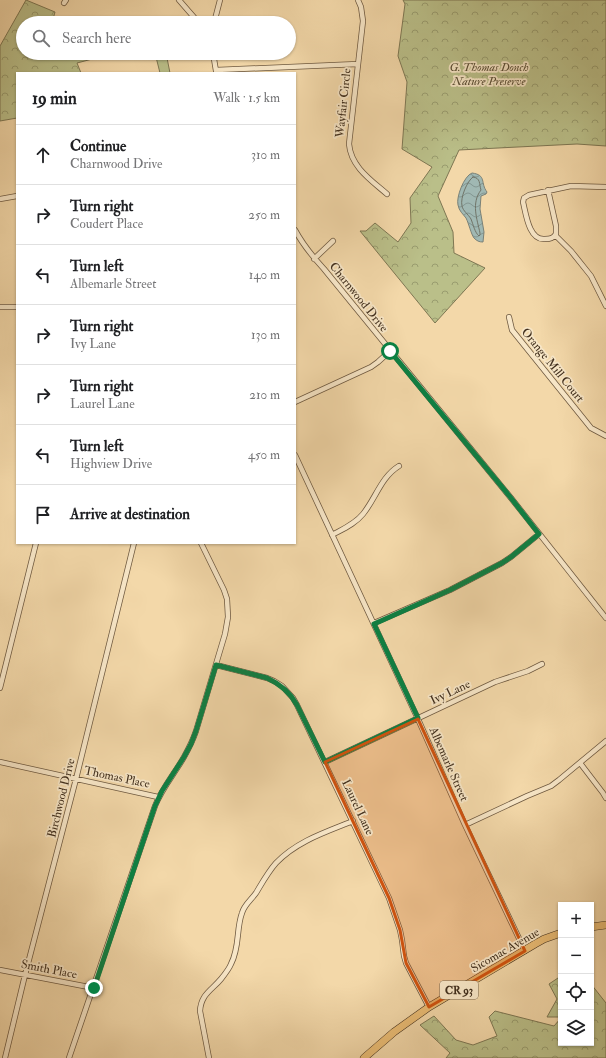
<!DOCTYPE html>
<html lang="en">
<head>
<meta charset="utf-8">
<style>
	:root { --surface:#fff; --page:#f2f2f2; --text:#202124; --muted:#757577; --line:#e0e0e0 }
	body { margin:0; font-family:"IM FELL Double Pica",serif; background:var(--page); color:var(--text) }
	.controls { position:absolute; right:12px; bottom:12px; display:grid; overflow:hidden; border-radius:0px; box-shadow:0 1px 3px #0004 }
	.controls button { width:36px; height:36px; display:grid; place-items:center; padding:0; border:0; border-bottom:1px solid var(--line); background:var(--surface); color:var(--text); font:20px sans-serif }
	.stop { position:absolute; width:12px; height:12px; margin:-9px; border:3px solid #0b8043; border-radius:50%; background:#fff }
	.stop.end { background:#0b8043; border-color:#fff; box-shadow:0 1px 4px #0008 }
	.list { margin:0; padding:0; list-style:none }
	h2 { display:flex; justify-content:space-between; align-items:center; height:52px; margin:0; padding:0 16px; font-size:17px }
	h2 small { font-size:13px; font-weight:400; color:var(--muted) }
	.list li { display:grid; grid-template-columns:26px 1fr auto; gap:12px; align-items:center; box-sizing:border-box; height:60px; padding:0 16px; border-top:1px solid var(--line) }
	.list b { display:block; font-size:15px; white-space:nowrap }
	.list p { margin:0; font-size:13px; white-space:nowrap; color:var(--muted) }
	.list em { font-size:13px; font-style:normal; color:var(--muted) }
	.icon { flex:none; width:22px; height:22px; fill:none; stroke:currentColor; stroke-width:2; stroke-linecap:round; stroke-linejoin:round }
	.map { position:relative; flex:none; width:606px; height:1058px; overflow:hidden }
	.search { position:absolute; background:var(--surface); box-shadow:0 1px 3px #0004; left:16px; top:16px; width:280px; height:44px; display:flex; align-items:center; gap:10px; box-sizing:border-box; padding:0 14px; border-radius:22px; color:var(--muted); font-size:15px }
	.panel { position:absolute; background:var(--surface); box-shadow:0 1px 3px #0004; left:16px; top:72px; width:280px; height:472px; border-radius:0px }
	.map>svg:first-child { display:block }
	.forest { fill:url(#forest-crowns); stroke:#7e7753 }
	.water { fill:url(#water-waves); stroke:#7a8177 }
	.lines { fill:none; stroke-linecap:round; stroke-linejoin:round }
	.shore { stroke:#707468; stroke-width:1 }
	.minor-casing { stroke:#6e5940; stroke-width:6 }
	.primary-casing { stroke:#412f1d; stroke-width:8 }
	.minor { stroke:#f7e6c7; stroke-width:4.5 }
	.primary { stroke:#eabc74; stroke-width:7 }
	.route { stroke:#0b8043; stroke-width:5 }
	.marked { fill:#cf530f; fill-opacity:0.2; stroke:#cf530f; stroke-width:3; stroke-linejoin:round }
	.labels { text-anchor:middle; stroke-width:3.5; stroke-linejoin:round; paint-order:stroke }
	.shield { fill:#f7e6c7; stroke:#786650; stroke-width:1 }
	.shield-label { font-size:11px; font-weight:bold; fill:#412f1d }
	.park-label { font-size:12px; font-style:italic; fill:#594c33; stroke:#f7e6c7 }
	.street-label { font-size:12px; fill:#412f1d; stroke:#f7e6c7 }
</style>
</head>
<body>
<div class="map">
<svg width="606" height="1058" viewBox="0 0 606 1058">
	<defs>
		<pattern id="forest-crowns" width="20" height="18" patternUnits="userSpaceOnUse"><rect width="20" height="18" fill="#babf89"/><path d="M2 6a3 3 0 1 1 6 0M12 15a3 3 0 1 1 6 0" fill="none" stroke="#999c6f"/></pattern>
		<pattern id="water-waves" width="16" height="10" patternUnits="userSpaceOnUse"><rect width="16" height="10" fill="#a0b8b3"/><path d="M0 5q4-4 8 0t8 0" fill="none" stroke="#849691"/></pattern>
	</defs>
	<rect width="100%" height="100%" fill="#f3d8a9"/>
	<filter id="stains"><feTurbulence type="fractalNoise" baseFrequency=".005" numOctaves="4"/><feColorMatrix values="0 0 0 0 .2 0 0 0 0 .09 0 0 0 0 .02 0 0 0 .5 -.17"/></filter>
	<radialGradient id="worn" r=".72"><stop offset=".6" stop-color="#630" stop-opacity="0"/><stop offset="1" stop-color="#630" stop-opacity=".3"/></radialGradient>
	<path class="forest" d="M26,0L55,12L52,23H23V53H115L77,63L81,73H17V118L0,121V46Z
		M403,0H606V146L577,144L459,150L438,196L453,232L454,253L485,268L435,323L360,231H366L375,223L398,242L411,223L410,198L432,167L402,149L407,82L398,56L405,4Z
		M144,53H166L170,73H160L156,57Z
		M561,976V1017H547L557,999L549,984Z
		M591,984L606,1003V1058H446L450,1053L420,1025L434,1016L456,1040L473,1045L497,1036L489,1017L495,1011L554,1026L561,1018V1043H591Z"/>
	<path class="water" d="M472,173C487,175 480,183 487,192L486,194L481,196L480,209L484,232L483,242C479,242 477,241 474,238C471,234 469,224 466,218C463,214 459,211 458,205C456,197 464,176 472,173Z"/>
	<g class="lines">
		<path class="shore" d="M473,177C481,178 479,184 481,190C471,203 477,219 480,233V235L479,236C475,233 473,224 471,219C468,214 463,211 462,206C460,198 467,181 473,177Z"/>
		<g class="minor-casing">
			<path id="minor" d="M179,0L199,23
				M358,0L361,7L363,21L349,144C351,167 371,180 387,194
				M64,3L66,0
				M214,23L220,0
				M213,53L216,71
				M216,70L358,64
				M548,190L556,226V234C553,238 551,239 545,239C529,241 526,214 523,202L524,198L529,195L571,186L606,187
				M0,199L17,196
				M295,230C303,245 313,257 324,269L511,498L606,618
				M555,235L571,251L591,276L606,306
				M314,259L333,241
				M0,307H17
				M509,317L512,330L591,428L606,436
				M295,402L371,367L378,362L390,351
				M295,455L418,719L465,825L525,951
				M332,535C343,529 355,524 363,514C376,498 381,477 399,466
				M374,623L450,590L502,563L511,557L539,534
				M216,665L267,678L274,681L282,686L293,698L297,705L389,898L400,930L402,940L404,956L406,963L429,1007
				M0,688L36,543
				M0,762L158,797
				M325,762L495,682L528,671L542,664
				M580,763L603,793L606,798
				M465,825L527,796L551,786L559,780L606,741
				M0,970L94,988
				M5,1058L25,975L76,779L134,543
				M69,1058L155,806C162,788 175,773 184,757C189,748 193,740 196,731L225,634L228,617L227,599L224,590L201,543
				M209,1058L200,1011C201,994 212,990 221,979C225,974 229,969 231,964C240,947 236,929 242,913C244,905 251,900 256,893C262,883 268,872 276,863C297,841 326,832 353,821"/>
		</g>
		<g class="primary-casing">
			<path id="primary" d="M591,927L606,925
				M364,1058L394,1032L429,1007L535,944L544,939L561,933"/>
		</g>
		<use href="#minor" class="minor"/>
		<use href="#primary" class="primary"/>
	</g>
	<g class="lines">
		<path class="route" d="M94,988L155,806L162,791L184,757L191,744L196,731L216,665L267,678C280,684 290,692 297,705L325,762L418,718L374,624L450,590L502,563L511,557L539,534L511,498L390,351"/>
	</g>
	<path class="marked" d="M418,719L525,951L429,1007L406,963L400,930L389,898L325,762Z"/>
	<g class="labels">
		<rect class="shield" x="440" y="981" width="38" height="18" rx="3"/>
		<g class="shield-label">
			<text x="459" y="994">CR 93</text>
		</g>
		<g class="park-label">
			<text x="489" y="71">G. Thomas Donch<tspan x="489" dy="14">Nature Preserve</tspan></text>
		</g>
		<g class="street-label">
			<text transform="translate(343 103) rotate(-84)" y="4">Wayfair Circle</text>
			<text transform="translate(359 297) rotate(51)" y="4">Charnwood Drive</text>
			<text transform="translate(553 365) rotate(51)" y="4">Orange Mill Court</text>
			<text transform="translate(450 692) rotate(-25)" y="4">Ivy Lane</text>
			<text transform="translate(449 764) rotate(66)" y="4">Albemarle Street</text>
			<text transform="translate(117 777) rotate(12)" y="4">Thomas Place</text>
			<text transform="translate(61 798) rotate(-76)" y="4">Birchwood Drive</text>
			<text transform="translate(358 807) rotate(65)" y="4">Laurel Lane</text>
			<text transform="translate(505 950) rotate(-30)" y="4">Sicomac Avenue</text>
			<text transform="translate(49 969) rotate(11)" y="4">Smith Place</text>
		</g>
	</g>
	<rect width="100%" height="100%" filter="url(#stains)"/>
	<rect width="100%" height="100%" fill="url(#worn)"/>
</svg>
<div class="controls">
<button>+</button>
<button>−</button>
<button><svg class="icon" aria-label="locate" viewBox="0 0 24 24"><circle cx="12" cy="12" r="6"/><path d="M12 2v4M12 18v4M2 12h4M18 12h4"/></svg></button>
<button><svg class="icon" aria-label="layers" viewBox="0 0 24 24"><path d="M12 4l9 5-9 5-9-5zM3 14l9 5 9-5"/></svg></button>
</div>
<div class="stop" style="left:390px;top:351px"></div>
<div class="stop end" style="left:94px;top:988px"></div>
<div class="search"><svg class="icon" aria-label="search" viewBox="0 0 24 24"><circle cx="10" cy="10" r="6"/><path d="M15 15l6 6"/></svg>Search here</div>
<section class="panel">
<h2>19 min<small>Walk · 1.5 km</small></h2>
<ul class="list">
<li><svg class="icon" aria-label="ahead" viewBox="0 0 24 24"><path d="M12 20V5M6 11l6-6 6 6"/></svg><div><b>Continue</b><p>Charnwood Drive</p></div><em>310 m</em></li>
<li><svg class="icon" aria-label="right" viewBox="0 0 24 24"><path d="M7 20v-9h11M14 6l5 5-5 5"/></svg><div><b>Turn right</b><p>Coudert Place</p></div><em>250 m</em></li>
<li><svg class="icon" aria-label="left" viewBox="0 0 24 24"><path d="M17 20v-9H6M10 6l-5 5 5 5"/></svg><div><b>Turn left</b><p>Albemarle Street</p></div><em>140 m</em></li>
<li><svg class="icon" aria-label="right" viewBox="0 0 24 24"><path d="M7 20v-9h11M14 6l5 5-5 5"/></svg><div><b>Turn right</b><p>Ivy Lane</p></div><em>130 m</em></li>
<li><svg class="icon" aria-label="right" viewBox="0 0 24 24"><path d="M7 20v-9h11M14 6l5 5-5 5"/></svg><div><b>Turn right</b><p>Laurel Lane</p></div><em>210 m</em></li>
<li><svg class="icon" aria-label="left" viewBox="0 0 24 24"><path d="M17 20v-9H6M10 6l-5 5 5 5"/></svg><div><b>Turn left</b><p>Highview Drive</p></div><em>450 m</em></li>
<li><svg class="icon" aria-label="arrive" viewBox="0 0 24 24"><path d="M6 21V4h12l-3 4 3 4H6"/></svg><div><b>Arrive at destination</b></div></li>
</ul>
</section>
</div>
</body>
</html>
